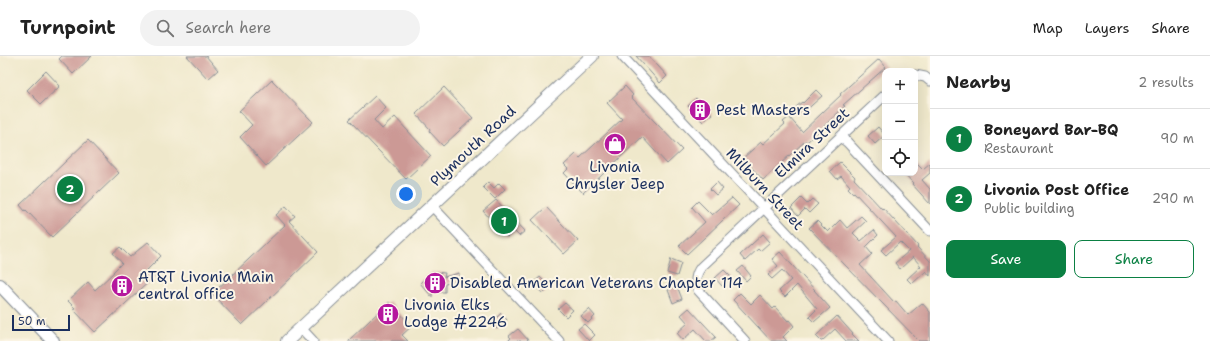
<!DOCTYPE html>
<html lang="en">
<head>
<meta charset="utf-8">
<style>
	:root { --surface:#fff; --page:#f2f2f2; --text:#222; --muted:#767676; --line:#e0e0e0; --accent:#0b8043 }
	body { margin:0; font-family:"Shantell Sans",sans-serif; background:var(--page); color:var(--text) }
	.controls { position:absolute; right:12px; top:12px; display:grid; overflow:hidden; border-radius:8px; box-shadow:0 4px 16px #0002 }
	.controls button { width:36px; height:36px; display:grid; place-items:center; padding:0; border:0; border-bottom:1px solid var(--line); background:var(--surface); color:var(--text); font:20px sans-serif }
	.scale { position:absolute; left:12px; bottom:10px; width:58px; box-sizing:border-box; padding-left:4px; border:2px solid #1b2f5e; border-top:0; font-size:11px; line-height:14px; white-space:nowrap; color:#1b2f5e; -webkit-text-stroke:3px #fcf5e5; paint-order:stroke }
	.you { position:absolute; left:406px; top:138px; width:14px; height:14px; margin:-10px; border:3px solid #fff; border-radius:50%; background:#1a73e8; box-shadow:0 0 0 6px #1a73e833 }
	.badge { display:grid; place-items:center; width:26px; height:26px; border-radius:50%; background:var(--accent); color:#fff; font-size:13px; font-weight:700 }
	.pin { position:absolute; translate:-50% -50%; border:2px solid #fff; box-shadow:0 1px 4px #0006 }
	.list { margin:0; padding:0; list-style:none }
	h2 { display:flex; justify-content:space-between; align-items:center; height:52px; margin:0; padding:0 16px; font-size:17px }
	h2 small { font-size:13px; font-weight:400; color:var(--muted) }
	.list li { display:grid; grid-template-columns:26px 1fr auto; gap:12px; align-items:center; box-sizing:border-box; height:60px; padding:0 16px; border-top:1px solid var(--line) }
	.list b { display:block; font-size:15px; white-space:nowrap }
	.list p { margin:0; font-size:13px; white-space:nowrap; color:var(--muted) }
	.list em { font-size:13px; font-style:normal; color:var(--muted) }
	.actions { display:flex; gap:8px; padding:12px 16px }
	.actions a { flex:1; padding:9px 0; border:1px solid var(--accent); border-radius:8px; text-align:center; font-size:14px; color:var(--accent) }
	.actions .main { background:var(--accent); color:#fff }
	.icon { flex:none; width:22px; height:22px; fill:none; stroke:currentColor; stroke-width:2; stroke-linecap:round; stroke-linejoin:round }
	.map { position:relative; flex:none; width:930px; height:285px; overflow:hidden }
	header { display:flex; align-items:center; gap:24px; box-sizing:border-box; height:56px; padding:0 20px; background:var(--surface); border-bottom:1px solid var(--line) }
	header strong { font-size:19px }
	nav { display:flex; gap:22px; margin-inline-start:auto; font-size:14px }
	.search { width:280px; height:36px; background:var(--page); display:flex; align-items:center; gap:10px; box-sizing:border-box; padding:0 14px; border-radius:22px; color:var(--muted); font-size:15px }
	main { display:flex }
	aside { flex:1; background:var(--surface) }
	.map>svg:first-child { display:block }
	.building { fill:#cc9995 }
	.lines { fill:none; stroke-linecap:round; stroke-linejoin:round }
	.minor-casing { stroke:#858c94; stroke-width:11 }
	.major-casing { stroke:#858c94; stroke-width:14 }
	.minor { stroke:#fff; stroke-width:9 }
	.major { stroke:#fff; stroke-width:12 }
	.labels { text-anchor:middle; stroke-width:4; stroke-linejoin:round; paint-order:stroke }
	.poi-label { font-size:15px; fill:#1b2f5e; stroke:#fcf5e5; text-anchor:start }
	.street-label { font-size:15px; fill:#1b2f5e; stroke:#fcf5e5 }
</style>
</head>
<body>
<header>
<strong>Turnpoint</strong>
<div class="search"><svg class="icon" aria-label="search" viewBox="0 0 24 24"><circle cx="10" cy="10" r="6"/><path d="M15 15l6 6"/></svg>Search here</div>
<nav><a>Map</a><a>Layers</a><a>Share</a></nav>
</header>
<main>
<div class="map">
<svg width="930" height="285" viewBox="0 0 930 285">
	<rect width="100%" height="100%" fill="#fcf5e5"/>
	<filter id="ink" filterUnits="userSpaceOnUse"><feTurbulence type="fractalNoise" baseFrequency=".025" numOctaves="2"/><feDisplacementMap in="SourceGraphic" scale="8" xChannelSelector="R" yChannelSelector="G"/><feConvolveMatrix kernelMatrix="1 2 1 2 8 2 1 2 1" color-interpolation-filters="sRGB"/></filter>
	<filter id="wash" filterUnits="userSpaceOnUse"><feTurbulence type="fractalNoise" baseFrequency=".012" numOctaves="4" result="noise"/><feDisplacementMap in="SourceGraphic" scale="16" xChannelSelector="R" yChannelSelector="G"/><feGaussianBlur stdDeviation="0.9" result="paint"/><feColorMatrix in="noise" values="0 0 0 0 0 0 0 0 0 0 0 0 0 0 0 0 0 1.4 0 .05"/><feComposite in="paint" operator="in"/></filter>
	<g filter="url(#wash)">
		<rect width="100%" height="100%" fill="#efe8cb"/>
		<g id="blocks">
			<path class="building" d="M62,0H92L73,18L59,3Z
				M187,0H206L218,14L208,23Z
				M636,0H649L667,20L660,27Z
				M879,3L886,11L843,49L845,50L821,73L807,86L805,85L763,124L743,102L761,86L763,88L785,68L783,66L789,61L802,76L841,39L840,38Z
				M46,15L60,30L41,48L27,34Z
				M272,24L313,66L266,110L240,81L252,69L239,55Z
				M625,30L633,39L631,41L682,94L667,108L642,81L583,137L564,117L568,113L564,109L576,98L580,102L622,63L607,47Z
				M444,31L473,62L443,90L429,75L430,73L416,58Z
				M816,34L822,40L802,58L796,51L802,46L803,47Z
				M375,40L386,52L374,64L382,73L395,61L431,100L406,123L349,64Z
				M696,42L712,58L703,66L688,50Z
				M878,71L885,79L875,88L868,80Z
				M88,84L119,117L52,181L26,154L25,155L20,149Z
				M915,105L923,113L930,107V117L922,124L930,133V148L912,128L913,127L904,117H915Z
				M840,106L855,121L854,123L869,139L882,153L883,152L918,190L917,191L930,205V220L926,215L912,228L907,223L921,210L913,201L900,213L895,207L909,195L900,186L886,199L881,194L896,181L854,136L853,137L848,132L850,130L841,120L837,123L830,115Z
				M488,126L494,132L499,127L505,133L495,143L483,131Z
				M717,126L723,133L716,139L710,133Z
				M732,142L739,149L687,198L679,190L705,166L692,151L698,145L712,159Z
				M801,142L807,148L812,143L818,148L809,157L805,153L798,160L791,152Z
				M496,144L525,175L519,180L514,175L507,181L483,155Z
				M286,150L295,160L289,165L318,196L242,269L212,238L285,169L276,159Z
				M546,151L578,185L564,198L532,164Z
				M861,160L866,165L853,177L861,185L874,174L878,179L866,191L872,198L860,209L894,246L896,245L908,259L922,247L930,256V285H919L809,172L817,165L828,176L840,164L847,172Z
				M763,178L770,186L760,195L758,193L745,205L740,199Z
				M148,186L161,200L147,214L154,221L95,276L73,253L75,252L68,245L88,226L95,234L114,216H113L122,207L113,197L120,191L130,201Z
				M780,196L815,234H814L830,252L814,266L809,261L817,253L797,229L785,241L779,235L791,224L782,214L772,223L768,219L778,210L772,203Z
				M671,203L681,207L677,220L667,217Z
				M743,210L751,220L746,225L737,215Z
				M724,214L731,221L722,230L715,222Z
				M432,216L445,217L444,221L459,217V225L445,228V236H432V241L420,227Z
				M540,221L550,231L543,238L533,227Z
				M677,230L682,243L673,247L668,234Z
				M740,237L751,248L760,239L773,253L775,251L788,265L789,264L794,270L783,281L787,285H771L733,244Z
				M389,246L412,270L402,279L408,285H348Z
				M565,247L573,254L566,261L558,253Z
				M689,252L716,281L711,285H706L695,273L683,284L677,277L688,267L681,259Z
				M589,253L595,260L588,267L581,260Z
				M501,257L507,264L497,273L491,267Z
				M837,260L853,278H852L859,285H846L835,273L822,285H821L816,280Z
				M584,268L595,279L589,285L578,273Z
				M518,273L529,285H508L511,282L509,280Z"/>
		</g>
	</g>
	<g filter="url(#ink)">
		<use href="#blocks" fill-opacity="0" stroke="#858c94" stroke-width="1"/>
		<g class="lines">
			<g class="minor-casing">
				<path id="minor" d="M622,0L888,285
					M915,19L925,21L930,25
					M840,81L847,86L930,175
					M432,150L559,285
					M301,272L313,285
					M745,285L698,234C695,225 695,219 701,211L885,39"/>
			</g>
			<g class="major-casing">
				<path id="major" d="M0,229L53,285
					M287,285L592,0"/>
			</g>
			<use href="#minor" class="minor"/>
			<use href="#major" class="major"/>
		</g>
	</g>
	<defs>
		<g id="building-disc" transform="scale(1.15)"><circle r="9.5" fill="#b5179e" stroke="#fcf5e5"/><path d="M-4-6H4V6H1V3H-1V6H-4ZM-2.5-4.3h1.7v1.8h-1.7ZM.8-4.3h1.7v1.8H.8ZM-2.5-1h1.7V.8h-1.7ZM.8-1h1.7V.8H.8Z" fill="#fff"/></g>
		<g id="shop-disc" transform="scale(1.15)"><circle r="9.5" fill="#b5179e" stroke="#fcf5e5"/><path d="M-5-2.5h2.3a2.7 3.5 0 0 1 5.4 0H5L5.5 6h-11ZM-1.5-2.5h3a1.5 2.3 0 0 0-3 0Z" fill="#fff"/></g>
	</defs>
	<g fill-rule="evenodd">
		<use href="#building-disc" x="700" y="54"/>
		<use href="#shop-disc" x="615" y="88"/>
		<use href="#building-disc" x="435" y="227"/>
		<use href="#building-disc" x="122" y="230"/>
		<use href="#building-disc" x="388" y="258"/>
	</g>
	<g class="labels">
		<g class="poi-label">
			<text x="716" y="59">Pest Masters</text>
			<text x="615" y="116" text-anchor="middle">Livonia<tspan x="615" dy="17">Chrysler Jeep</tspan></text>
			<text x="138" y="226">AT&amp;T Livonia Main<tspan x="138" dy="17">central office</tspan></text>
			<text x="450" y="232">Disabled American Veterans Chapter 114</text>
			<text x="404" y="254">Livonia Elks<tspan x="404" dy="17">Lodge #2246</tspan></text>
		</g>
		<g class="street-label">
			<text transform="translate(812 87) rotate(-43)" y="5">Elmira Street</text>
			<text transform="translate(473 90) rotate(-43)" y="5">Plymouth Road</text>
			<text transform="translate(765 133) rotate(47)" y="5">Milburn Street</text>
		</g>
	</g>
</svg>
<div class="controls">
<button>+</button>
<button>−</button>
<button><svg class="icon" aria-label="locate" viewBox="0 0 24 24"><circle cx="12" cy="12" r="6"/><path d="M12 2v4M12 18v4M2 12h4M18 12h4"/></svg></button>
</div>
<div class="scale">50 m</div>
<div class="you"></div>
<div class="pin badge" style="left:504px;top:165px">1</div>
<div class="pin badge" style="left:70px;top:133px">2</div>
</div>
<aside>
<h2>Nearby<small>2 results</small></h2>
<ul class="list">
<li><span class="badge">1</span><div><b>Boneyard Bar-BQ</b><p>Restaurant</p></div><em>90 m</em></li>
<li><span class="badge">2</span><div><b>Livonia Post Office</b><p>Public building</p></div><em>290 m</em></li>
</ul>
<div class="actions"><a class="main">Save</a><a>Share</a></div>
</aside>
</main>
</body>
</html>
